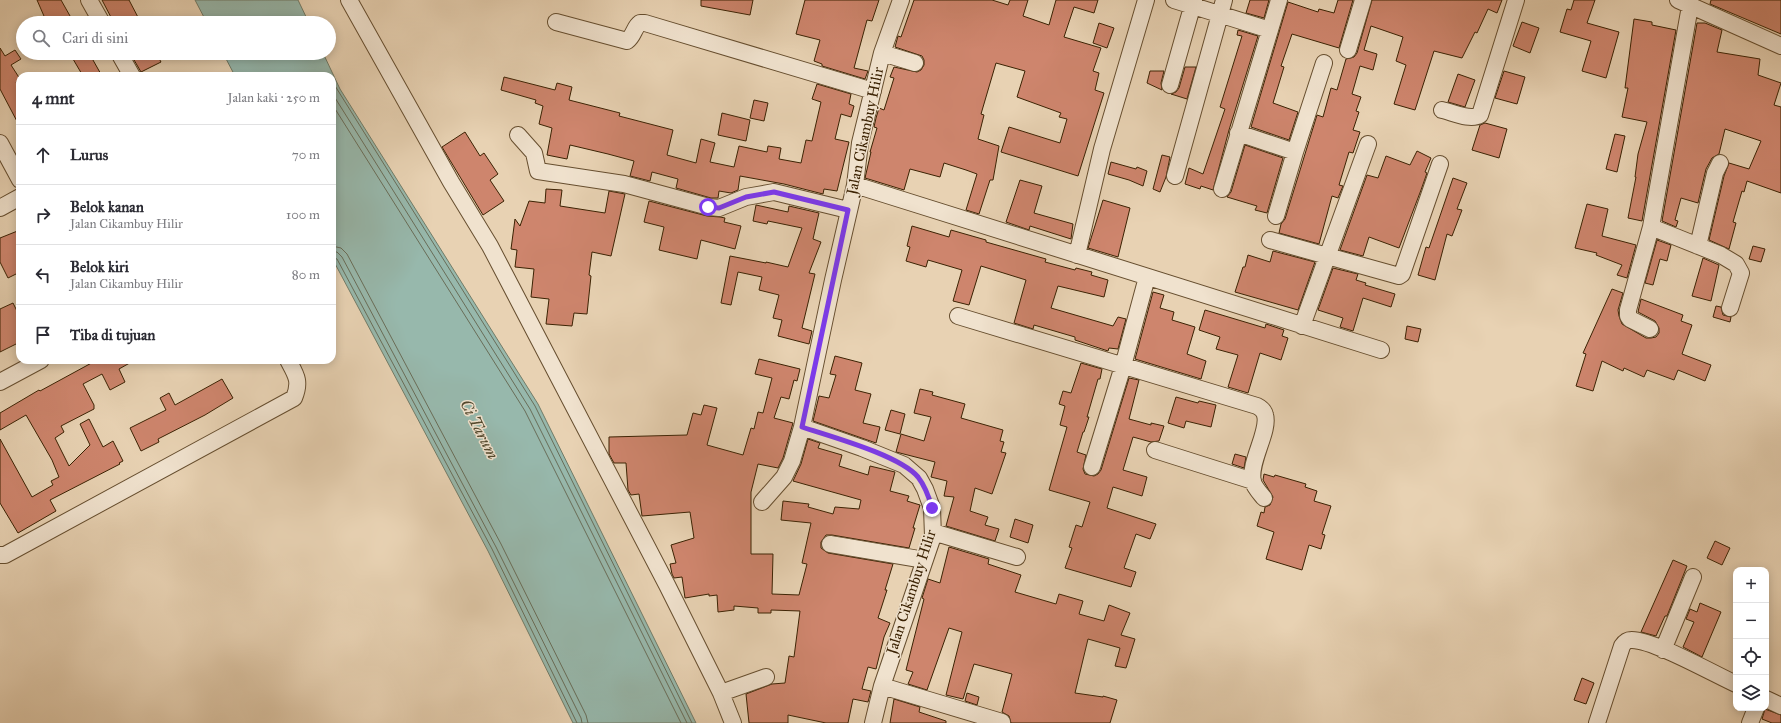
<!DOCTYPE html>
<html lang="id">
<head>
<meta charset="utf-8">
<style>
	:root { --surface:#fff; --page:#f2f2f3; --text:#2b2b33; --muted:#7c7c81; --line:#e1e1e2 }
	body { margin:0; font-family:"IM FELL Great Primer",serif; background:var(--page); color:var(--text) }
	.controls { position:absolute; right:12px; bottom:12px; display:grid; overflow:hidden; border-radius:8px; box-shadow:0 2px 10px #0003 }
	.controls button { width:36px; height:36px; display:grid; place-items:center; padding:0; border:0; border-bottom:1px solid var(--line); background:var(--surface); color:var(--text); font:20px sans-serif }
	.stop { position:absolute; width:12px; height:12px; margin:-9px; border:3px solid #7c3aed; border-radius:50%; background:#fff }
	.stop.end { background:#7c3aed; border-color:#fff; box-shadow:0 1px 4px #0008 }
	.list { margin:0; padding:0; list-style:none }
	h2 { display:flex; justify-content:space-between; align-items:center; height:52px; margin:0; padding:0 16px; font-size:17px }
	h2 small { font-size:13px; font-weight:400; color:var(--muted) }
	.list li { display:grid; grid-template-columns:26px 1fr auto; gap:12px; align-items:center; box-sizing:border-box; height:60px; padding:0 16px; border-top:1px solid var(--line) }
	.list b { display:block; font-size:15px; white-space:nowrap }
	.list p { margin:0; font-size:13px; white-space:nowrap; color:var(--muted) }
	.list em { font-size:13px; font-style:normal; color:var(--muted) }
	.icon { flex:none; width:22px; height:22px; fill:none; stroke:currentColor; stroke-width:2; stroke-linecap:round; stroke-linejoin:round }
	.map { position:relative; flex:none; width:1781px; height:723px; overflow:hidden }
	.search { position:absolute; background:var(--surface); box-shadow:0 2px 10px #0003; left:16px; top:16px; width:320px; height:44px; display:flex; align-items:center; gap:10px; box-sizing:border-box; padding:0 14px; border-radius:22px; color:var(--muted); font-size:15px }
	.panel { position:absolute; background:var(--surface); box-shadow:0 2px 10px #0003; left:16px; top:72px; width:320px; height:292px; border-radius:12px }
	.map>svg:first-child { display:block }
	.water { fill:#97b8ac; stroke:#727c68 }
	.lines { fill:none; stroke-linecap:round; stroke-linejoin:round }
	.shore { stroke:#696d58; stroke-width:1 }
	.building { fill:#ce856d; stroke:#3b2203 }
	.minor-casing { stroke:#664e2f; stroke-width:18 }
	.minor { stroke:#f0e2ce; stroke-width:16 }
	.route { stroke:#7c3aed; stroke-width:5 }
	.labels { text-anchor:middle; stroke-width:3; stroke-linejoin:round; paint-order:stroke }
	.street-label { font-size:15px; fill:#3b2203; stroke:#f0e2ce }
	.water-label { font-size:16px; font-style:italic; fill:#52482d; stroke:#f0e2ce }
</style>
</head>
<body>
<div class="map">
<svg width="1781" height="723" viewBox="0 0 1781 723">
	<rect width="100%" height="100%" fill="#e8d2b3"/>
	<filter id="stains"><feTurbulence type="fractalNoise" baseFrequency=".005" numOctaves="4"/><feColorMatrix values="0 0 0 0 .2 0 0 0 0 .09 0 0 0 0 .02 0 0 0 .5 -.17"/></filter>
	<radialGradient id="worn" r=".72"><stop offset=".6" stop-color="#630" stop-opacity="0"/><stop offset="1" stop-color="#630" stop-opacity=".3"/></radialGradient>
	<path class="water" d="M195,0H298L309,23H207Z
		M223,53H323L340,89L538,404L696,723H573L488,551L332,258V76H235Z"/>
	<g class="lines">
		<path class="shore" d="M332,81L535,406L692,723
			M332,93L530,409L687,723
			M332,104L525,411L681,723
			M332,246L341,248L347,254L501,544L586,715L588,723
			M332,252H337L342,257L496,547L581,718L582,723
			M332,257L337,259L492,549L577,723"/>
	</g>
	<path class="building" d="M37,0H61L74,23H47Z
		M102,0H129L141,23H114Z
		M701,0H753L750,15L701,6Z
		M805,0H879L872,21L867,20L854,68L868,71L865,79L822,66V64L814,61L820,40L796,34Z
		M914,0H992L1008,5L1010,0H1028L1023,16L1049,25L1056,0H1098L1094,13L1074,7L1064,37L1101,48L1093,71L1099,73L1095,90L1104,93L1078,176L1001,152L1009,127L1060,143L1067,119L1059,117L1061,113L1017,97L1025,71L996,63L981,114L984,115L978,139L999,146L993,180H990L979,214L966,210L977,174L966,170L944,163L940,177L910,169L904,190L865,178L871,152H870L877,128L874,127L876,118L879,108L884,110L894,78L890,77L894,67L917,72L921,70L924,65V60L922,56L895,47L898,36L901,37Z
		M1250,0H1269L1264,18L1246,13Z
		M1338,0H1353L1339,48L1292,34L1281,66L1284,67L1273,103L1298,112L1289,140L1251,127L1288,2L1318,12L1319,9L1334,13Z
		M1372,0H1502L1497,13L1488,9L1477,33L1475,32L1462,58L1434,51L1415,110L1394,104L1406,65L1396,61L1403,37L1371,26L1364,50L1377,54L1373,70L1360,66L1352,94L1361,97L1356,111L1359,112L1353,130L1360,132L1353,153L1349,152L1339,185L1343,186L1338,198L1332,196L1319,244L1279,233L1281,224L1285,219L1317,115L1323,117L1331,88L1337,90L1346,59L1354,57L1357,53Z
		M1574,0H1595L1587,23L1619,32L1606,78L1582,71L1591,41L1560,32L1567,9L1571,10Z
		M1711,0H1781V34L1710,4Z
		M1634,19L1652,22V25L1676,30L1642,221L1628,218L1636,177H1635L1638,154L1647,122L1622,117L1628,88H1625Z
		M1522,22L1539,28L1530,53L1513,46Z
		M1099,23L1114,28L1107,48L1093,43Z
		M1697,23H1705L1722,30L1717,52L1760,59L1758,75L1781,83L1774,105L1781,107V193L1747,181L1744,192L1742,191L1733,222L1736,223L1729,249L1709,240L1724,176L1729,163L1749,169L1761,141L1725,129L1719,154L1712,158L1706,169L1698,203L1681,198L1675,220L1678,221L1676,227L1662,221Z
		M1238,30L1258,36L1229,130L1213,190L1201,186L1200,189L1185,184L1189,168L1203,174L1225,109L1220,107L1242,36L1237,35Z
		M0,48L5,56L15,50L21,59L11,65L20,79L16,82L20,89V127L0,89Z
		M83,53H89L102,76H83L73,59Z
		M130,53H156L161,62L141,72Z
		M1185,67H1196L1187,99L1171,94L1176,92L1179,88Z
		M1150,71H1164L1161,83L1162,90L1147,83Z
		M1504,71L1525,77L1517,104L1495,98Z
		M1458,74L1475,80L1465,107L1448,102Z
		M504,77L555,90L557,83L572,87L569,100L620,113L619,116L673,130L667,155L696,163L701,139L715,143L710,162L734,167L739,146L767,152L768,146L781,148L779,159L801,163L806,140L812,141L821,102L812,99L817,84L851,94L849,104L854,106L851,117L841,114L835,139L849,142L837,191L824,189L823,194L784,184L740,176L738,190L731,193L719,191L718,198H711L676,188L678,179L652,172L650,181L630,176L634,161L608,154L570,145L567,159L547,155L552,128L539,124L543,106L535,103L536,100L501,90Z
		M754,100L768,103L764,121L750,118Z
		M722,113L750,120L746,141L718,135Z
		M1485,123L1507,129L1499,158L1472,150L1480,125Z
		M465,132L480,156L484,153L498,174L490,180L504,201L483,215L442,147Z
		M1615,134L1625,136L1617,172L1606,169Z
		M1245,145L1283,158L1267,213L1255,210L1257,206L1227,197L1231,192Z
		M1417,151L1431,158L1425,172L1427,173L1421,190L1399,248L1369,237L1363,256L1340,250L1367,175L1378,178L1386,156L1410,165Z
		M1162,155L1170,157L1166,177L1160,192L1153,189Z
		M1111,162L1136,169L1137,167L1147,171L1143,186L1129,180L1108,174Z
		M1453,178L1467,183L1457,209L1462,210L1452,236L1447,234L1435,280L1418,275L1426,247L1429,248Z
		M1020,180L1042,186L1034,213L1073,224L1071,239L1030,226L1029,230L1006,222Z
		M546,189L562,190L560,206L605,213L609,191L625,194L611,256L592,252L589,275L591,276L587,314L574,313L572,326L546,324L549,299L531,297L534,269L515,267L517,250L511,249L515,219L520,226L529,201L545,203Z
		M1103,200L1130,208L1118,257L1088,248Z
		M649,201L707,216L720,217L725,218L724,222L741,226L735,249L701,240L697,259L659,250L664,227L644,222Z
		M1587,204L1608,209L1602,236L1636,245L1627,278L1617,275L1622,265L1596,255L1597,253L1575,248Z
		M756,205L788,212L789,206L819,213L813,239L821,242L809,273L815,274L802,328L812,331L809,344L778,336L782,320L773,318L779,295L759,290L762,277L738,272L731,305L721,303L730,256L766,263V262L788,267L802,228L768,221L767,224L753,221Z
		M912,226L949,237L951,230L986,240V242L1046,259L1045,262L1075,270L1076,268L1092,272L1091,275L1108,280L1104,297L1058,286L1051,308L1113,326L1118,317L1126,319L1118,349L1109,348L1108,351L1075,340V337L1034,325L1033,329L1014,323L1026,280L981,266L969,305L953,301L962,270L928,260L926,267L906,261L910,247L907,246Z
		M20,230V272L8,278L0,262V238Z
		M1657,240L1671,245L1667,261L1660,259L1653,285L1645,283Z
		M1753,246L1765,249L1761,262L1749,259Z
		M1273,251L1315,262L1298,310L1235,292L1243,267H1245L1248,255L1270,262Z
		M1703,258L1719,265L1711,301L1692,296Z
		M1333,268L1358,274L1356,280L1366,283L1365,285L1395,294L1391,307L1363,298L1353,331L1340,327L1343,318L1318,310Z
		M1612,289L1623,293L1618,310L1619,316L1622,324L1646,338H1651L1656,337L1659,333V328L1655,321L1638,312L1641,299L1683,315L1681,321L1692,325L1682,354L1711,365L1705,381L1678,370L1674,380L1647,370L1644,377L1624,368L1623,371L1602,361L1593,391L1576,386L1586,354L1583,353Z
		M1153,292L1164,295L1160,308L1174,312L1172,320L1195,327L1187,354L1206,361L1201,379L1135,359Z
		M13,303L20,317V342L0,352V309Z
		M1716,306L1721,307L1723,315L1731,317L1730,322L1713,317Z
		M1205,310L1265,328L1266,324L1284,330L1282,336L1288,338L1281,360L1260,353L1248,393L1228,387L1238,355L1216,349L1220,337L1199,330Z
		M1407,326L1421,329L1418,342L1405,339Z
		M835,356L862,363L855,390L871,394L863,423L880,427L876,443L813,421L819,396L829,398L836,375L830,374Z
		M759,359L800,369L797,381L794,380L789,399L781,397L774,418L793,423L783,458L778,468L758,464L751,492V554H773L772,594L799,595L807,564L802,563L811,523L781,520L783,501L809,504L808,507L833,514L835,507L859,509L861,500L793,481L801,464L808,439L820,443L818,448L842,455L839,466L868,475L870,466L895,472L890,491L909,496L907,501L920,505L913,528H915L909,548L832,535H826L821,542V548L828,553L893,564L885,590H887L878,618L890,623L884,637L876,669L868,667L862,689L871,691L868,702L853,699L848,723H826L788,715V723H749L746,694L772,684L785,683L789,656L794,657L800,611L771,610V613H758V608L734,606V610L718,612L717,595L709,596V594L685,598L682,577L674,578L672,574L670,564L676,563L671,545L694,538L690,512L642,516L639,494L631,495L628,490L626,463H614L609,454V437L687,435L693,413L701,415L704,405L717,408L707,445L743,455L751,428L754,429L758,412L763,413L772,378L755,374Z
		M97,360H135L119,369L125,382L110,390L102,374L83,384L94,405V409L61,426L64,432L55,438L69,466L90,445L80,424L89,419L103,447L113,441L123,461L119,463L120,464L50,500L56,511L18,533L0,503V439L32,497L53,485L51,481L59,477L52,460L26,415L0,430V413L39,390L40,391Z
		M1081,363L1102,369L1100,379H1098L1087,417H1089L1084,432H1083L1077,452L1086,455L1083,469L1085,474L1094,476L1098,474L1101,470L1129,378L1139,380L1129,419L1151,425V423L1164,426L1159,441L1151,442L1133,437L1123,470L1147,477L1142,496L1113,487L1107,508L1156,524L1150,539L1136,534L1124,568L1136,572L1131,587L1065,568L1072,548L1069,547L1076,525L1082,527L1090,502L1049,490L1067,427L1060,425L1065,406L1059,404L1063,391L1071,393Z
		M222,379L233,398L205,415L158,439L159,442L141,451L130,428L166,410L160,398L169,393L175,405Z
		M920,389L933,392L932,395L965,404L961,418L1003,430L1000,441L1004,442L1001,452L1006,453L992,494L975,488L970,511L988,517L985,525L999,529L995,541L946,526L954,497L944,496L947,481L931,477L935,462L896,452L901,434L924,441L931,417L914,413Z
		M1176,397L1198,403L1199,401L1216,405L1211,427L1186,421L1184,428L1168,423Z
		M891,410L905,414L900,434L885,430Z
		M1235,454L1246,457L1244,468L1232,464Z
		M1264,474L1274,477L1275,475L1306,484L1305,487L1317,491L1314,501L1331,506L1322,534L1325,535L1321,549L1309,545L1302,570L1266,559L1274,532L1257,526L1261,512L1264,513L1265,507L1270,505L1273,497L1263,480Z
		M1015,519L1033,525L1028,543L1010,537Z
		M1715,541L1730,548L1722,565L1707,558Z
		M949,547L989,559L988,564L1021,575L1015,592L1056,604L1059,594L1083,601L1079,614L1104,621L1109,605L1130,613L1121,635L1135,639L1126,668L1115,666L1120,648L1088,639L1075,693L1103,697V696L1117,700L1110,723H1011L1009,716L1002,712L1012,674L974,664L963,699L946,695L962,632L949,628L927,690L908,684L913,672L906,670L924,599L922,598L928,579L940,583Z
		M1673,560L1687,566L1667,616H1665L1656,636L1641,632Z
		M1700,603L1721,612L1702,657L1683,647L1694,622L1686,619L1690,609L1697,612Z
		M1582,678L1594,683L1586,704L1574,700Z
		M967,693L979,697L977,705L965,701Z
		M894,699L920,707L919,712L946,721V723H890Z
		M1765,709L1781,715V723H1772L1762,719Z"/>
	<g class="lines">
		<g class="minor-casing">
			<path id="minor" d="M89,0L102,23
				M349,0L451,182L490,246L667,585L721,693L733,723
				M1174,0L1270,30
				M1678,0L1781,46
				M556,22L627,41C634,36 634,27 640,23H645L873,91
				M1348,50L1363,0
				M119,53L132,76
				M882,53L915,63
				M1170,85L1194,0
				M1442,110C1452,112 1470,121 1480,115L1516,0
				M1238,133L1295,152L1324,63
				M518,135L534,153L538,171L624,184L709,207L719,208L746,197L774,192L848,210
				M0,143L20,180
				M1175,176L1224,0
				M855,185L1381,350
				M1222,189L1279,0
				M0,208L20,197
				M1276,216L1295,152
				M1651,227L1721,255L1736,264L1741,273L1730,308
				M1270,240L1399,276L1402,274L1440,164
				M1698,246L1715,173L1720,163
				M1077,255L1102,149L1146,0
				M958,316L1257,406C1261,408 1264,410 1265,415C1270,431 1248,463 1253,482C1255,488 1260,493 1264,498
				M1302,326L1368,144
				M1650,329L1630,319L1628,316V310L1651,227L1690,6
				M0,382L41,360
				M1155,450L1253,481
				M1092,467L1123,366L1147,277
				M762,502L784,477L792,461L802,427
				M933,532L1017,557
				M830,544L925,560
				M0,555H5L294,398C301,381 296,375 288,360
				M1663,650L1693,577
				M882,686L1002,722
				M721,693L766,677
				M1766,699L1781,706
				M873,723L882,686L933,536L932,508L925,489L919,478L904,465L862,448L802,427L833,280L855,185L860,143L882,53L901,0
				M1597,723L1622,646C1624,643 1626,640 1631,640C1652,639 1714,674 1736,684
				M1750,723L1756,708"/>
		</g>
		<use href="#minor" class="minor"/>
	</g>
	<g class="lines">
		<path class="route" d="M708,207L719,208L746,197L774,192L848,210L802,427C832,437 899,455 918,477C925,486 929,497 932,508"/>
	</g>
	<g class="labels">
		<g class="street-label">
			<text transform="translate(865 131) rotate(-78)" y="5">Jalan Cikambuy Hilir</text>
			<text transform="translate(911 592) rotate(-72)" y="5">Jalan Cikambuy Hilir</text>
		</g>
		<g class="water-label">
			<text transform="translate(480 429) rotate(63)" y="6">Ci Tarum</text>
		</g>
	</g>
	<rect width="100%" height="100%" filter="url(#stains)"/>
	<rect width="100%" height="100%" fill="url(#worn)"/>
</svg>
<div class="controls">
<button>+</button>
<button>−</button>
<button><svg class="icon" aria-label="locate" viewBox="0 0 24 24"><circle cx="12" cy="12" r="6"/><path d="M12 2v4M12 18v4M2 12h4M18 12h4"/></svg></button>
<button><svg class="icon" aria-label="layers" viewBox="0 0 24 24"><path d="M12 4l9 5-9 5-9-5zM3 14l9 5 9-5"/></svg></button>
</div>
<div class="stop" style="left:708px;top:207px"></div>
<div class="stop end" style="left:932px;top:508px"></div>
<div class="search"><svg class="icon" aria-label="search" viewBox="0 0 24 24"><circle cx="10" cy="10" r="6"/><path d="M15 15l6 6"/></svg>Cari di sini</div>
<section class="panel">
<h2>4 mnt<small>Jalan kaki · 250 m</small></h2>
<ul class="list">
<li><svg class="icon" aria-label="ahead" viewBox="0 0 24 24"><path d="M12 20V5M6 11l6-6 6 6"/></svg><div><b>Lurus</b></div><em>70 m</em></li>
<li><svg class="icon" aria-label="right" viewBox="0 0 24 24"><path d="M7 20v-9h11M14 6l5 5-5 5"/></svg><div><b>Belok kanan</b><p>Jalan Cikambuy Hilir</p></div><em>100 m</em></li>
<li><svg class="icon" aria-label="left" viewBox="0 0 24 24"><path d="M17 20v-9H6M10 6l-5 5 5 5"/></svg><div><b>Belok kiri</b><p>Jalan Cikambuy Hilir</p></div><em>80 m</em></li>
<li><svg class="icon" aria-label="arrive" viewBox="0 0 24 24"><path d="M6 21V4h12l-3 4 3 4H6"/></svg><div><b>Tiba di tujuan</b></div></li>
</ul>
</section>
</div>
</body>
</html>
